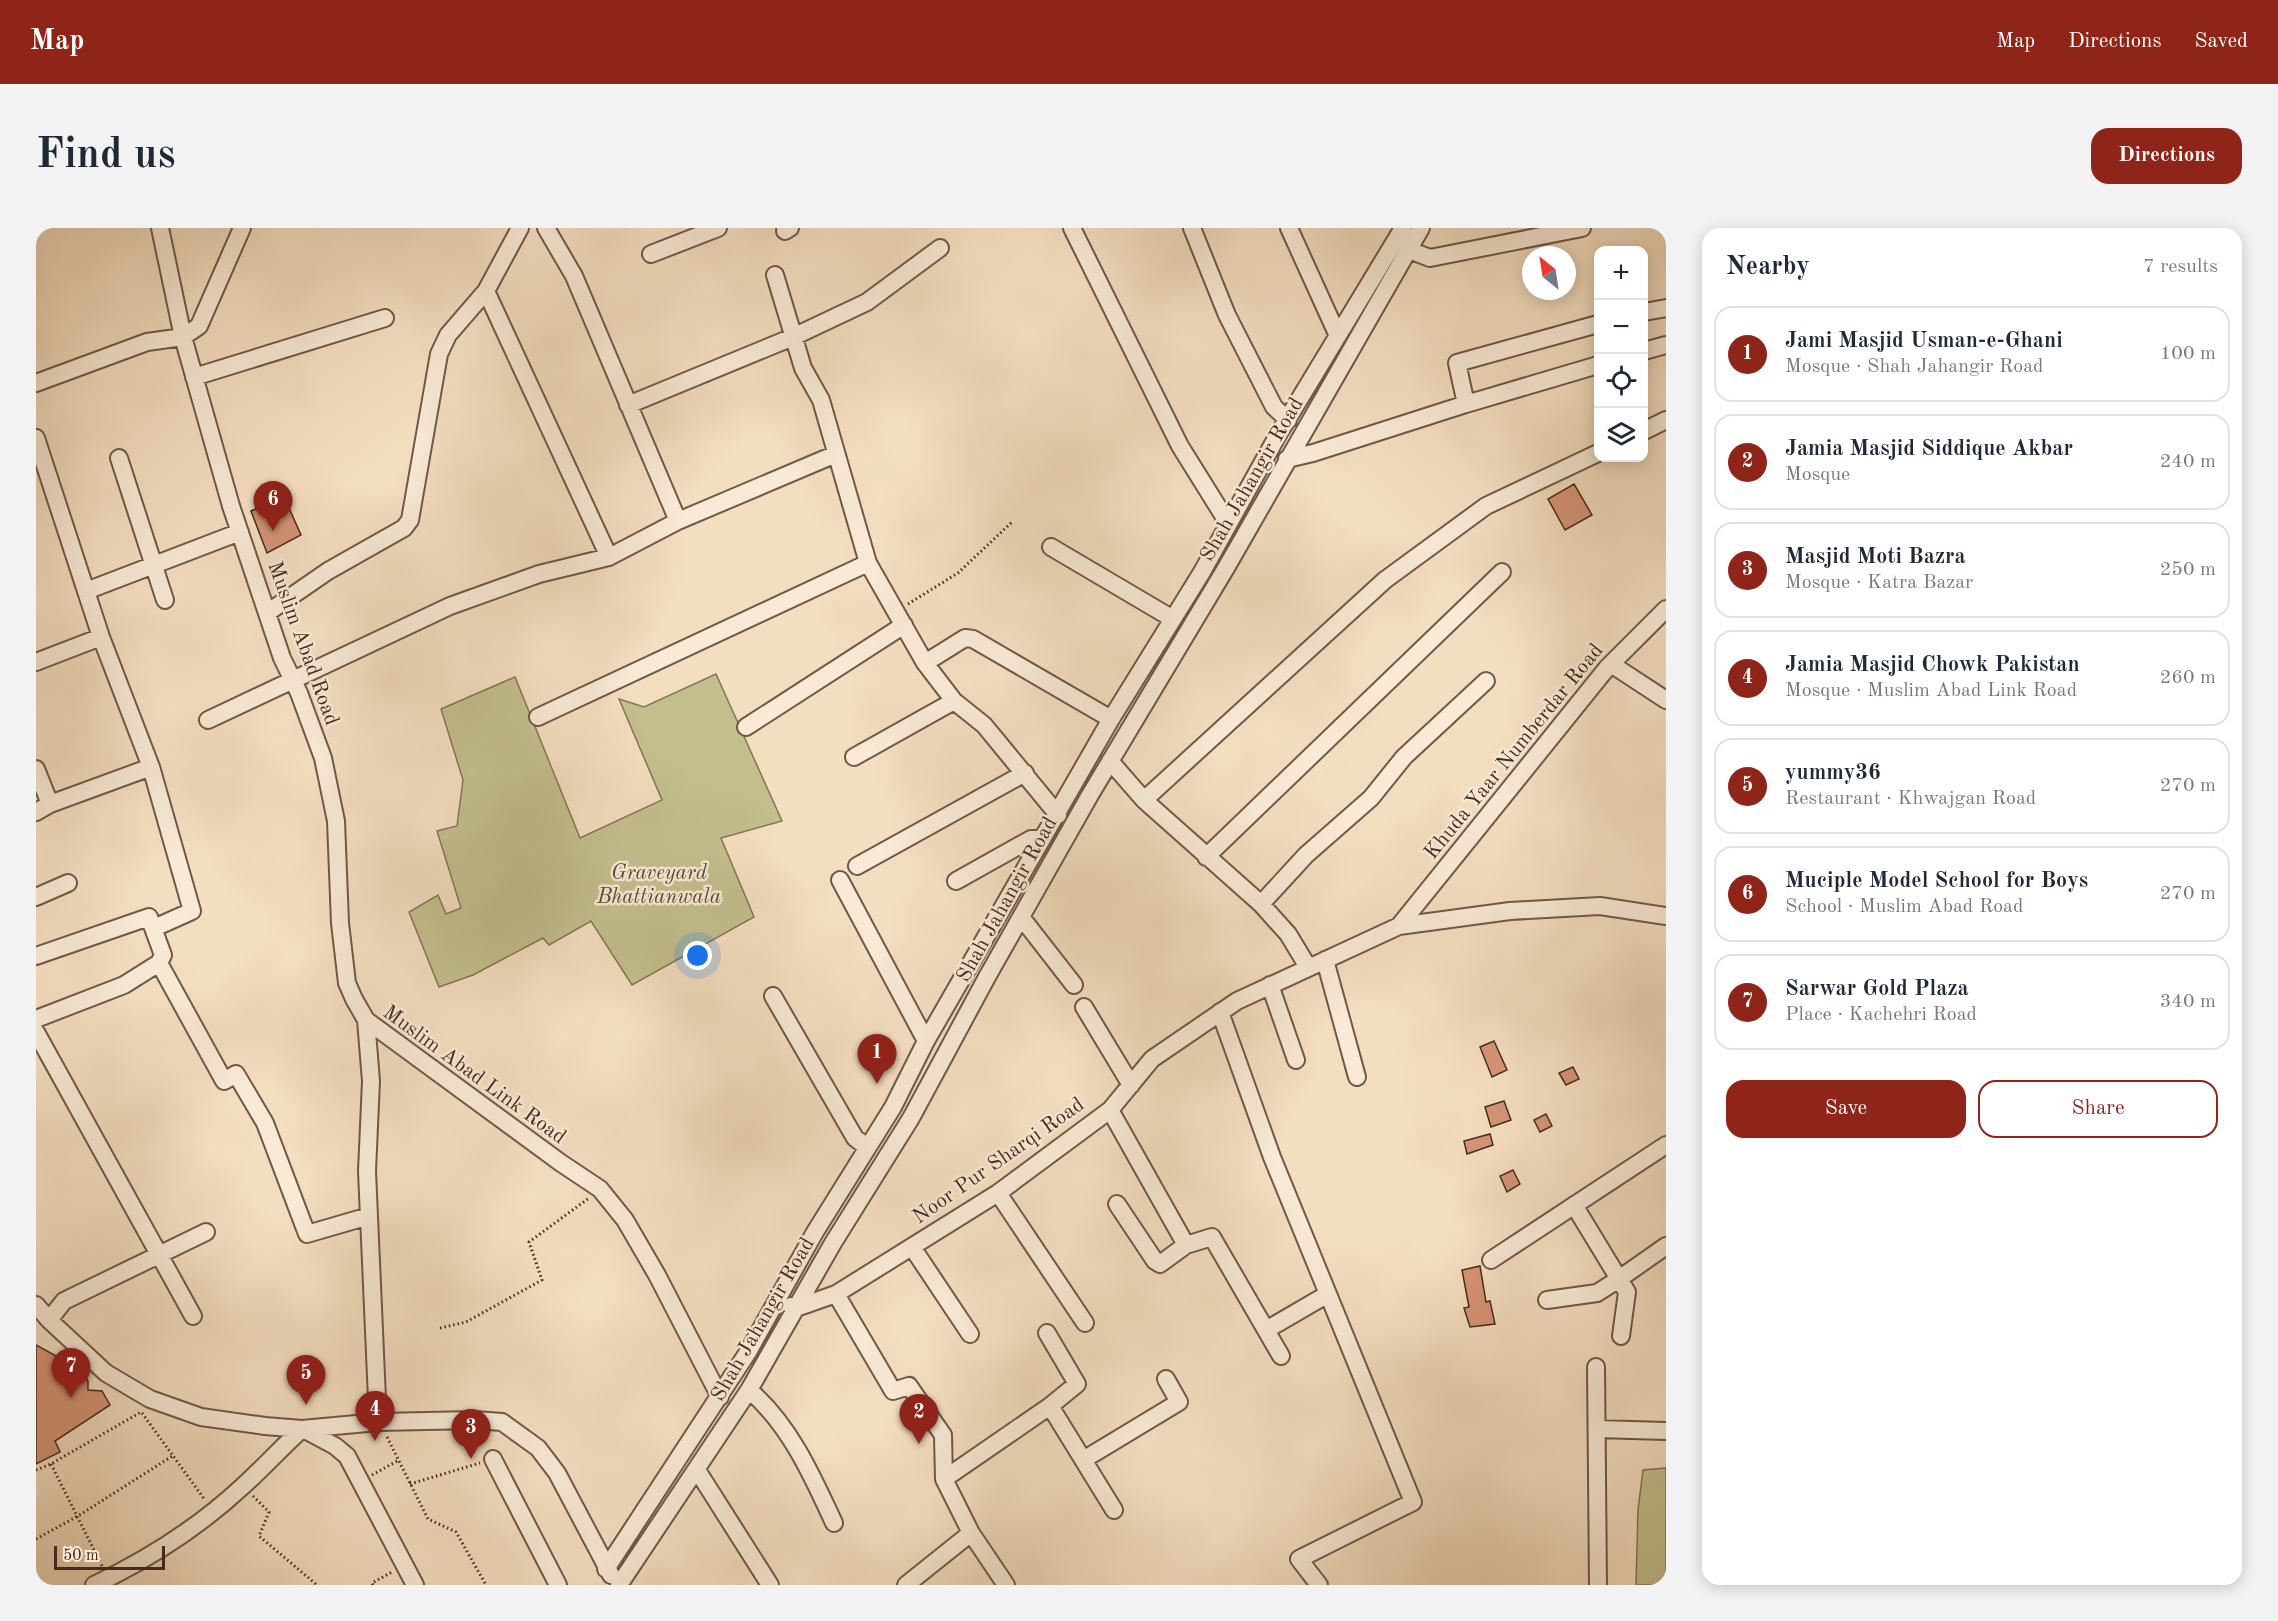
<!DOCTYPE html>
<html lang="en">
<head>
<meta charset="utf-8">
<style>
	:root { --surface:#fff; --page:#f2f2f3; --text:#1f2937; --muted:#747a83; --line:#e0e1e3; --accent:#8f2418 }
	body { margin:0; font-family:"Old Standard TT",serif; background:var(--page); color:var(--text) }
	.controls { position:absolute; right:18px; top:18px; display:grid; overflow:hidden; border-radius:12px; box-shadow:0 3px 15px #0003 }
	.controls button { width:54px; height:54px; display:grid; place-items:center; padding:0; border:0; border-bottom:2px solid var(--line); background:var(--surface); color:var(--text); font:30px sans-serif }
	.compass { position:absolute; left:1486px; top:18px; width:54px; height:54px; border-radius:50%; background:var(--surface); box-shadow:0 3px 15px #0003; rotate:330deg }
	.scale { position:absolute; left:18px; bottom:15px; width:111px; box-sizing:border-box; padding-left:6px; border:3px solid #452b20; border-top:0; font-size:16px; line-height:21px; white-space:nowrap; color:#452b20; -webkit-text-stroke:4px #f8ead6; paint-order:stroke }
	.you { position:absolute; left:662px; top:728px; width:21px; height:21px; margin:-15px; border:4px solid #fff; border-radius:50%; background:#1a73e8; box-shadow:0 0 0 9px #1a73e833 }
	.badge { display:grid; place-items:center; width:39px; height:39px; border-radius:50%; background:var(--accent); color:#fff; font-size:20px; font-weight:700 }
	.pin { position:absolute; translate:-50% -50px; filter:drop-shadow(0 2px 3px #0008) }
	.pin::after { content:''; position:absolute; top:32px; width:21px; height:18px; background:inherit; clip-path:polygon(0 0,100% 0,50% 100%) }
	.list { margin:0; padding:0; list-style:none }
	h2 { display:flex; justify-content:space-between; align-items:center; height:78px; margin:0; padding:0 24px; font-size:26px }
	h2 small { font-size:20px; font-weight:400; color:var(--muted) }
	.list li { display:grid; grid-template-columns:39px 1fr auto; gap:18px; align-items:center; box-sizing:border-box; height:96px; margin:0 12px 12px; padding:0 12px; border:2px solid var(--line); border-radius:18px }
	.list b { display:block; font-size:22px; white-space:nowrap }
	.list p { margin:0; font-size:20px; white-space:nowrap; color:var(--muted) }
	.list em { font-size:20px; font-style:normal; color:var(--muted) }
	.actions { display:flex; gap:12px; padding:18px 24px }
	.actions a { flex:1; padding:14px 0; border:2px solid var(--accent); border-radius:18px; text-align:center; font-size:21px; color:var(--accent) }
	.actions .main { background:var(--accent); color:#fff }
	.icon { flex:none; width:33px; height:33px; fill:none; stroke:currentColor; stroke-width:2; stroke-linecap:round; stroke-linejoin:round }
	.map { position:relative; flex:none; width:1630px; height:1357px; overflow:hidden; border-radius:18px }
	header { display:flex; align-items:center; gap:36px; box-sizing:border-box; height:84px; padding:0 30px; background:var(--accent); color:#fff }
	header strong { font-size:28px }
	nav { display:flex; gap:33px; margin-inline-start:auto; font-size:21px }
	.intro { display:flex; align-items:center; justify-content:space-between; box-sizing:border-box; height:144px; padding:0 36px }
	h1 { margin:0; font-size:42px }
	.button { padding:15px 27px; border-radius:18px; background:var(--accent); color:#fff; font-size:21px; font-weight:700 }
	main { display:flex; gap:36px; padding:0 36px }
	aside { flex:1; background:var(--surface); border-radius:18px; box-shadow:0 3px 15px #0003 }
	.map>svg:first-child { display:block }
	.green { fill:#c3bf8d; stroke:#847556; stroke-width:1.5 }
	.building { fill:#d79475; stroke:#452b20; stroke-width:1.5 }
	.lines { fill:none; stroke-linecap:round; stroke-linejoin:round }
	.minor-casing { stroke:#715848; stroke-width:20 }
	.path { stroke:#452b20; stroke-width:3; stroke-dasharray:1.5 3; stroke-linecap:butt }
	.minor { stroke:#f8ead6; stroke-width:16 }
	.labels { text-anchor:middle; stroke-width:5; stroke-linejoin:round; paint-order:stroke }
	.street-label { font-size:21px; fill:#452b20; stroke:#f8ead6 }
	.park-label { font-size:21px; font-style:italic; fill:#5e4936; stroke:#f8ead6 }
</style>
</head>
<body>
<header>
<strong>Map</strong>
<nav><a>Map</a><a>Directions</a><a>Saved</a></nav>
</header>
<div class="intro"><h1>Find us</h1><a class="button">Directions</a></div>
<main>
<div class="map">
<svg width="1630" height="1357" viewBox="0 0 1630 1357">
	<rect width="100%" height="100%" fill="#f4dec0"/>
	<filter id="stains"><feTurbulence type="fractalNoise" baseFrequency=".00333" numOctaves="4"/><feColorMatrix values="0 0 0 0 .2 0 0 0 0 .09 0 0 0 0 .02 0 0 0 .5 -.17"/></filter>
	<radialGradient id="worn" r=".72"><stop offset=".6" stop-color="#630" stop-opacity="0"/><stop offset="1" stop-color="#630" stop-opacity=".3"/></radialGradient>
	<path class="green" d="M680,446L746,593L685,610L718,689L596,757L555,693L513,717L507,710L437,747L403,759L373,684L402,667L410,686L425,680L401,603L421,598L427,552L405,481L479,449L544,610L626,572L583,471L608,479Z
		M1630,1240V1357H1600L1602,1282L1607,1242Z"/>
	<path class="building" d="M1538,256L1556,287L1529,302L1512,271Z
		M248,269L265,307L231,325L215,283Z
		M1458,813L1471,842L1456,849L1444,819Z
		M1537,839L1543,851L1530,857L1523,845Z
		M1468,873L1475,892L1455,899L1449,879Z
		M1510,886L1516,898L1504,904L1498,892Z
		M1454,906L1457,917L1431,926L1428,913Z
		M1477,942L1484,956L1471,964L1464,948Z
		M1444,1038L1450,1074L1454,1073L1459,1096L1434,1099L1428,1080L1433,1079L1426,1042Z
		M0,1117L31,1134L35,1142L43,1139L52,1153V1162L66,1163L74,1177L19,1213L24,1224L0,1236Z"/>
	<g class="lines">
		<g class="minor-casing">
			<path id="minor" d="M206,0L163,98L147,109L195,278L246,430L263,465L287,530L300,593L304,695L311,755L318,771L330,792L525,935L564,961L589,992L621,1047L684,1169
				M484,0L450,63L573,329L642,293
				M510,0L538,48L642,293L800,226
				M1036,0L1144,218L1192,295
				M1156,0L1191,87L1238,179L1252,192
				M1253,0L1302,108
				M749,3L754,0
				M1373,22L1394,30L1546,0
				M615,26L682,0
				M739,47L767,140L785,172L832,335L889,435L918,473L948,497L1022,587
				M1608,84L1630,80
				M1608,123L1630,117
				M158,149L349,90
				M0,155L111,114L147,109L124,0
				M1430,176L1562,137
				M592,177L757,109L831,74L904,20
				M1608,203L1630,192
				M0,210L65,409L115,539L156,683L118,700
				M83,230L129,372
				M1251,231L1277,225L1430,176L1421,135L1562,96
				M1015,319L1137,391
				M50,363L204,304
				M231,385L292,343L368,300L374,292L403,126L412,107L450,63
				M0,434L65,409
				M889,435L929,410L937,411L1075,491
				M1575,436L1630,472
				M502,489L832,335
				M172,492L414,378L503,346L573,329
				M710,499L868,397
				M818,529L918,473
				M1074,533L1108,572L1225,676L1252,706L1272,739
				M0,541L14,576
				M1108,572L1349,352L1450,278L1562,225
				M0,584L14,576L115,539
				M1170,629L1466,344
				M821,638L989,545
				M804,652L890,813
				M920,653L995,611H1006
				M0,669L32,655
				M1225,676L1270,627L1335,570L1368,529L1450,453
				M985,689L1038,757
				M1363,698L1571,440L1630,381
				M0,728L113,689L127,727L123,735L88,757L0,791
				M1289,732L1321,849
				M123,735L188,853L200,846L229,895L271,1006L333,988
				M1234,757L1260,832
				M737,768L819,910L831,919
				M1048,779L1095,857
				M1184,784L1236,929L1377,1274L1263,1331L1283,1357
				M330,792L335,853L331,943L342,1194
				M0,804L157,1088
				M1074,882L1150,1017
				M962,965L1049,1095
				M1081,976L1119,1033L1124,1036L1150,1017L1176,1009L1245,1128
				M876,1019L934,1106
				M1455,1032L1630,917
				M800,1066L857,1163L873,1158L907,1207L908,1251L935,1305
				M1511,1072L1561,1065L1583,1051L1538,977
				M0,1077L13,1092L70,1145L114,1171L165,1189L229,1198L266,1201L342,1194L439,1192L466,1194L502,1220L521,1245L575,1347
				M755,1078L760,1080L800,1066L962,965L1074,882L1116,831L1201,773L1363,698L1474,683L1564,678L1630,688
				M13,1092L28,1073L170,1004
				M1230,1102L1292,1066
				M1011,1105L1041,1156L1014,1178
				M1585,1108L1591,1064L1583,1051L1630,1018
				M1560,1139L1562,1357
				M713,1162C753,1196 776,1247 798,1295
				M267,1201L299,1218L311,1228L379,1357
				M1561,1201L1630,1203
				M457,1231L522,1357
				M1047,1232L1143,1174L1130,1151
				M661,1242L734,1357
				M908,1251L1014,1178L1078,1282
				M570,1341L712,1124L779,1004L857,879L890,813L1075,491L1166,344L1243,205L1367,0
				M58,1357C111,1332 164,1298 207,1258C227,1240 246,1219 266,1201
				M583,1357L713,1162L797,1015L875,890L951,749L1054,567L1190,340L1385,0
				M870,1357L935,1305L970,1357"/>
		</g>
		<path class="path" d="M872,376L922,345L976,294
			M404,1100L430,1094L506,1052L493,1014L553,970
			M106,1185L169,1272
			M351,1209L392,1291L420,1304L450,1357
			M15,1236L66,1338
			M0,1242L15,1236L105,1184
			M336,1247L363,1232
			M374,1256L444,1235
			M217,1268L233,1284L223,1308L281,1357
			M0,1311L42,1288L138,1227
			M337,1357L336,1355L356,1344"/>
		<use href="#minor" class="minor"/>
	</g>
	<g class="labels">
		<g class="street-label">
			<text transform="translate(1215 251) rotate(-60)" y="7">Shah Jahangir Road</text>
			<text transform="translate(268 415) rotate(70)" y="7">Muslim Abad Road</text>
			<text transform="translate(1477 523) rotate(-51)" y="7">Khuda Yaar Numberdar Road</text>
			<text transform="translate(970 671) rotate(-61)" y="7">Shah Jahangir Road</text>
			<text transform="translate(439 846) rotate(36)" y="7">Muslim Abad Link Road</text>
			<text transform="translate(962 932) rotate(-35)" y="7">Noor Pur Sharqi Road</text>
			<text transform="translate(726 1091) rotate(-60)" y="7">Shah Jahangir Road</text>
		</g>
		<g class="park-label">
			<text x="623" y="651">Graveyard<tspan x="623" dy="24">Bhattianwala</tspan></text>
		</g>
	</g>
	<rect width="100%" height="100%" filter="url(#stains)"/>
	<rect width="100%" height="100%" fill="url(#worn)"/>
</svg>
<div class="controls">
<button>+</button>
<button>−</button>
<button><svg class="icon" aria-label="locate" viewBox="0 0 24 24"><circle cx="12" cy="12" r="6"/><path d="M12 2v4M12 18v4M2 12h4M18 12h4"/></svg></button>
<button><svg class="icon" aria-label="layers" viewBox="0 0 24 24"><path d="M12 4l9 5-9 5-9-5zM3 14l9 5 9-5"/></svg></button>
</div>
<svg class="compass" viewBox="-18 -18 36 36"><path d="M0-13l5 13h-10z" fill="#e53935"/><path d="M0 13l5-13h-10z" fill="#747a83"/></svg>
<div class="scale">50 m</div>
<div class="you"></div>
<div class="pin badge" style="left:841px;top:856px">1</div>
<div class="pin badge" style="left:883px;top:1216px">2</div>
<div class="pin badge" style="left:435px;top:1231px">3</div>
<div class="pin badge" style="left:339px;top:1213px">4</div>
<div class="pin badge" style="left:270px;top:1177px">5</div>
<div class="pin badge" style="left:237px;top:303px">6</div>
<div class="pin badge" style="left:35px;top:1170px">7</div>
</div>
<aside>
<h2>Nearby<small>7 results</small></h2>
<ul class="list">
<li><span class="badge">1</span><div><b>Jami Masjid Usman-e-Ghani</b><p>Mosque · Shah Jahangir Road</p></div><em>100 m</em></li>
<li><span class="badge">2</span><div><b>Jamia Masjid Siddique Akbar</b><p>Mosque</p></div><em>240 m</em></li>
<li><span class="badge">3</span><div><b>Masjid Moti Bazra</b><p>Mosque · Katra Bazar</p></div><em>250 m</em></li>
<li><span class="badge">4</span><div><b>Jamia Masjid Chowk Pakistan</b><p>Mosque · Muslim Abad Link Road</p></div><em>260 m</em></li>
<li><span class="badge">5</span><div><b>yummy36</b><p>Restaurant · Khwajgan Road</p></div><em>270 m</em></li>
<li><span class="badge">6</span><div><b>Muciple Model School for Boys</b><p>School · Muslim Abad Road</p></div><em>270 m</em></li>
<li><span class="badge">7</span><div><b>Sarwar Gold Plaza</b><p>Place · Kachehri Road</p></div><em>340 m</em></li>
</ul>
<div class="actions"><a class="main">Save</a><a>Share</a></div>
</aside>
</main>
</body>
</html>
